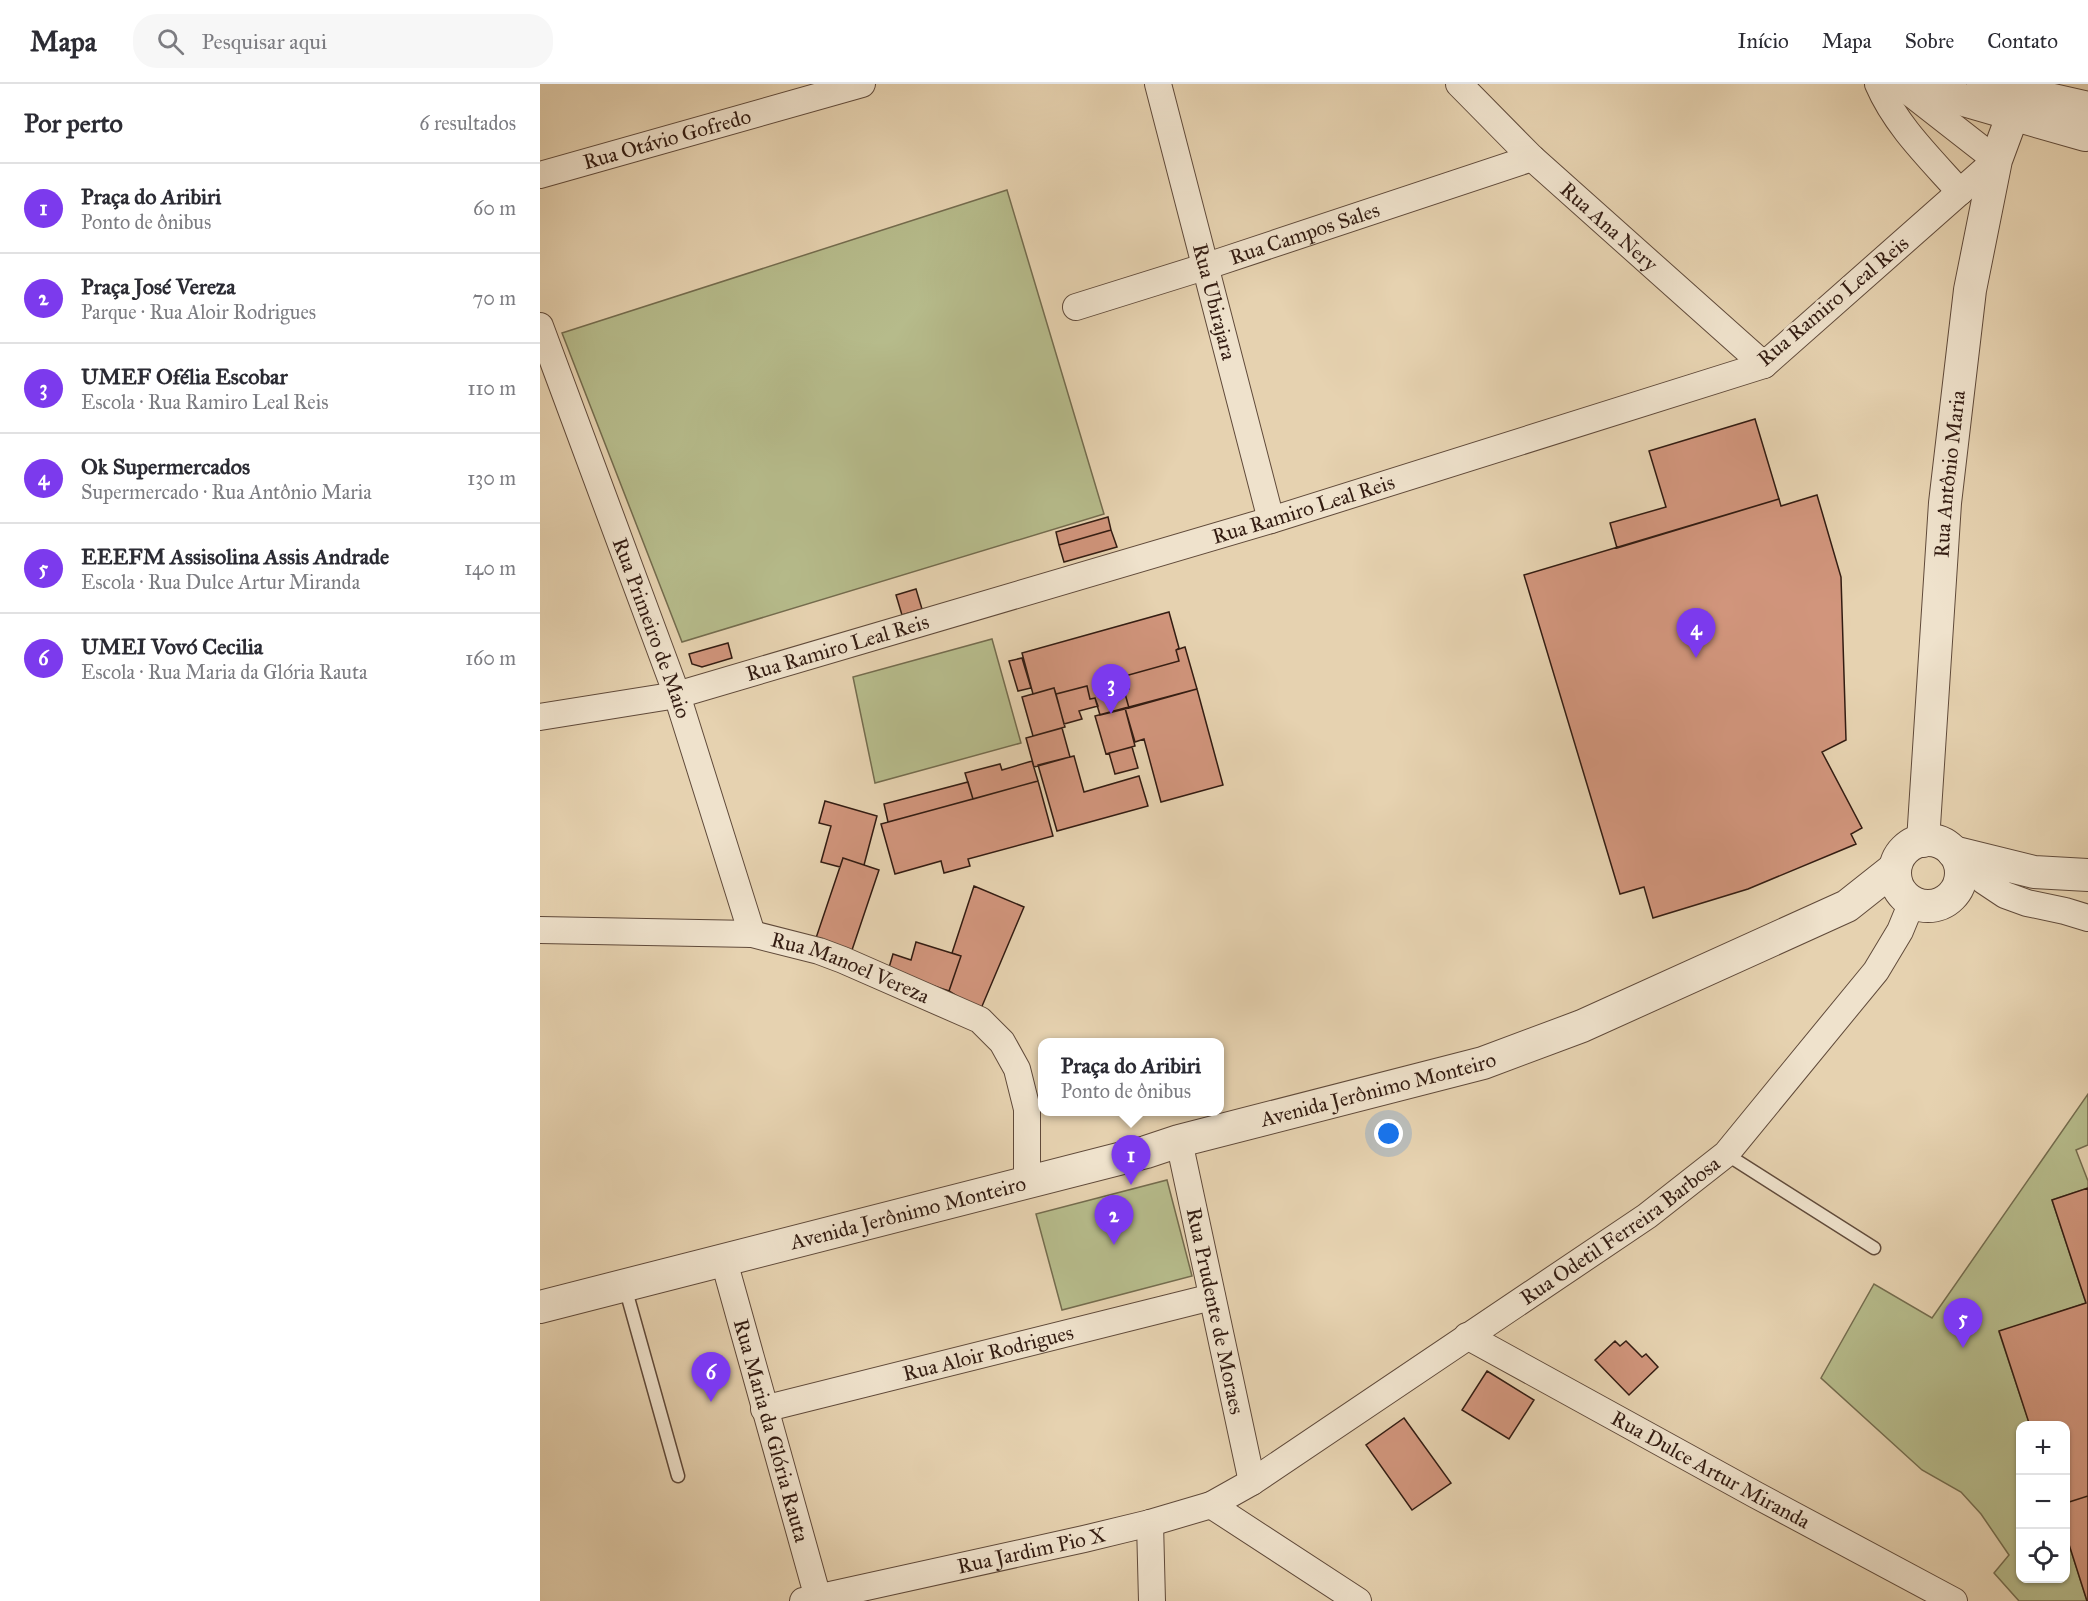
<!DOCTYPE html>
<html lang="pt">
<head>
<meta charset="utf-8">
<style>
	:root { --surface:#fff; --page:#f7f7f7; --text:#2b2b33; --muted:#7c7c81; --line:#e1e1e2; --accent:#7c3aed }
	body { margin:0; font-family:"IM FELL Great Primer",serif; background:var(--page); color:var(--text) }
	.controls { position:absolute; right:18px; bottom:18px; display:grid; overflow:hidden; border-radius:12px; box-shadow:0 2px 4px #0004 }
	.controls button { width:54px; height:54px; display:grid; place-items:center; padding:0; border:0; border-bottom:2px solid var(--line); background:var(--surface); color:var(--text); font:30px sans-serif }
	.you { position:absolute; left:849px; top:1050px; width:21px; height:21px; margin:-15px; border:4px solid #fff; border-radius:50%; background:#1a73e8; box-shadow:0 0 0 9px #1a73e833 }
	.badge { display:grid; place-items:center; width:39px; height:39px; border-radius:50%; background:var(--accent); color:#fff; font-size:20px; font-weight:700 }
	.pin { position:absolute; translate:-50% -50px; filter:drop-shadow(0 2px 3px #0008) }
	.pin::after { content:''; position:absolute; top:32px; width:21px; height:18px; background:inherit; clip-path:polygon(0 0,100% 0,50% 100%) }
	.popup { position:absolute; left:498px; top:954px; width:186px; height:78px; box-sizing:border-box; display:grid; place-content:center; border-radius:12px; background:var(--surface); filter:drop-shadow(0 2px 4px #0005); font-size:20px; white-space:nowrap; color:var(--muted) }
	.popup b { font-size:22px; color:var(--text) }
	.popup::after { content:''; position:absolute; left:50%; top:100%; margin-left:-12px; border:12px solid transparent; border-top-color:var(--surface) }
	.list { margin:0; padding:0; list-style:none }
	h2 { display:flex; justify-content:space-between; align-items:center; height:78px; margin:0; padding:0 24px; font-size:26px }
	h2 small { font-size:20px; font-weight:400; color:var(--muted) }
	.list li { display:grid; grid-template-columns:39px 1fr auto; gap:18px; align-items:center; box-sizing:border-box; height:90px; padding:0 24px; border-top:2px solid var(--line) }
	.list b { display:block; font-size:22px; white-space:nowrap }
	.list p { margin:0; font-size:20px; white-space:nowrap; color:var(--muted) }
	.list em { font-size:20px; font-style:normal; color:var(--muted) }
	.icon { flex:none; width:33px; height:33px; fill:none; stroke:currentColor; stroke-width:2; stroke-linecap:round; stroke-linejoin:round }
	.map { position:relative; flex:none; width:1548px; height:1517px; overflow:hidden }
	header { display:flex; align-items:center; gap:36px; box-sizing:border-box; height:84px; padding:0 30px; background:var(--surface); border-bottom:2px solid var(--line) }
	header strong { font-size:28px }
	nav { display:flex; gap:33px; margin-inline-start:auto; font-size:21px }
	.search { width:420px; height:54px; background:var(--page); display:flex; align-items:center; gap:15px; box-sizing:border-box; padding:0 21px; border-radius:24px; color:var(--muted); font-size:22px }
	main { display:flex }
	aside { flex:1; background:var(--surface) }
	.map>svg:first-child { display:block }
	.green { fill:#b6bb8b; stroke:#746c4e; stroke-width:1.5 }
	.building { fill:#d1957c; stroke:#331c12; stroke-width:1.5 }
	.lines { fill:none; stroke-linecap:round; stroke-linejoin:round }
	.service-casing { stroke:#604a3a; stroke-width:15 }
	.minor-casing { stroke:#604a3a; stroke-width:28 }
	.tertiary-casing { stroke:#604a3a; stroke-width:34 }
	.service { stroke:#efe2cc; stroke-width:12 }
	.minor { stroke:#efe2cc; stroke-width:26 }
	.tertiary { stroke:#efe2cc; stroke-width:32 }
	.labels { text-anchor:middle; stroke-width:6; stroke-linejoin:round; paint-order:stroke }
	.street-label { font-size:21px; fill:#331c12; stroke:#efe2cc }
</style>
</head>
<body>
<header>
<strong>Mapa</strong>
<div class="search"><svg class="icon" aria-label="search" viewBox="0 0 24 24"><circle cx="10" cy="10" r="6"/><path d="M15 15l6 6"/></svg>Pesquisar aqui</div>
<nav><a>Início</a><a>Mapa</a><a>Sobre</a><a>Contato</a></nav>
</header>
<main>
<aside>
<h2>Por perto<small>6 resultados</small></h2>
<ul class="list">
<li><span class="badge">1</span><div><b>Praça do Aribiri</b><p>Ponto de ônibus</p></div><em>60 m</em></li>
<li><span class="badge">2</span><div><b>Praça José Vereza</b><p>Parque · Rua Aloir Rodrigues</p></div><em>70 m</em></li>
<li><span class="badge">3</span><div><b>UMEF Ofélia Escobar</b><p>Escola · Rua Ramiro Leal Reis</p></div><em>110 m</em></li>
<li><span class="badge">4</span><div><b>Ok Supermercados</b><p>Supermercado · Rua Antônio Maria</p></div><em>130 m</em></li>
<li><span class="badge">5</span><div><b>EEEFM Assisolina Assis Andrade</b><p>Escola · Rua Dulce Artur Miranda</p></div><em>140 m</em></li>
<li><span class="badge">6</span><div><b>UMEI Vovó Cecilia</b><p>Escola · Rua Maria da Glória Rauta</p></div><em>160 m</em></li>
</ul>
</aside>
<div class="map">
<svg width="1548" height="1517" viewBox="0 0 1548 1517">
	<rect width="100%" height="100%" fill="#e6d2b0"/>
	<filter id="stains"><feTurbulence type="fractalNoise" baseFrequency=".00333" numOctaves="4"/><feColorMatrix values="0 0 0 0 .2 0 0 0 0 .09 0 0 0 0 .02 0 0 0 .5 -.17"/></filter>
	<radialGradient id="worn" r=".72"><stop offset=".6" stop-color="#630" stop-opacity="0"/><stop offset="1" stop-color="#630" stop-opacity=".3"/></radialGradient>
	<path class="green" d="M467,106L564,430L142,558L22,249Z
		M452,555L481,659L335,699L313,593Z
		M1548,1010V1061L1536,1066L1548,1097V1104L1512,1116L1546,1219L1459,1248L1490,1341L1480,1342V1494H1526V1451L1547,1517H1479L1454,1489L1469,1471L1441,1430L1421,1408L1382,1386L1281,1294L1334,1200L1392,1234Z
		M627,1096L652,1192L522,1226L496,1130Z"/>
	<path class="building" d="M1215,335L1239,415L1077,464L1070,439L1126,423L1109,367Z
		M1277,411L1301,493L1306,656L1282,668L1322,744L1311,750L1316,760L1208,805L1113,834L1104,803L1080,810L984,491L1239,415L1241,422Z
		M568,433L571,446L519,461L516,448Z
		M571,446L577,463L524,478L519,461Z
		M376,505L382,525L362,531L356,511Z
		M629,528L639,564L636,566L639,577L585,592L589,605L584,606L589,624L560,631L555,614L550,615L547,602L516,610L514,604L493,610L482,569Z
		M188,559L192,574L162,583L152,580L149,570Z
		M645,563L657,605L589,624L584,606L589,605L585,592L639,577L636,566Z
		M482,574L491,604L478,607L469,577Z
		M547,602L550,615L555,614L558,622L539,627L542,635L524,640L516,610Z
		M514,604L525,643L493,652L482,613Z
		M657,605L683,701L621,718L604,655L595,658L585,624Z
		M585,624L595,662L566,670L555,632Z
		M522,644L530,673L494,683L486,654Z
		M592,663L598,684L575,690L569,669Z
		M534,672L544,708L599,692L608,722L517,747L498,681Z
		M492,677L498,697L433,715L425,689L460,680L462,686Z
		M498,697L513,752L428,775L430,782L404,789L401,777L355,790L341,740Z
		M428,698L433,715L348,738L344,720Z
		M285,717L337,732L324,781L303,774L300,783L281,778L291,742L279,739Z
		M303,774L339,786L311,869L276,854Z
		M434,802L484,823L440,927L409,907L421,872L412,869Z
		M376,858L421,872L409,907L348,887L353,870L371,876Z
		M1548,1104V1412L1526,1419V1342H1490L1459,1247L1546,1219L1512,1116Z
		M1075,1257L1080,1262L1086,1257L1102,1273L1106,1270L1118,1283L1089,1311L1055,1276Z
		M947,1287L994,1316L969,1355L922,1326Z
		M864,1334L911,1399L872,1426L826,1361Z
		M1548,1412V1517H1547L1526,1451V1419Z"/>
	<g class="lines">
		<g class="service-casing">
			<path id="service" d="M1186,1070L1334,1164
				M85,1203L138,1392"/>
		</g>
		<g class="minor-casing">
			<g id="minor">
				<path id="s1" d="M618,0L731,436"/>
				<path id="s2" d="M919,0L992,74L1224,281"/>
				<path d="M1338,0C1356,42 1390,74 1420,108"/>
				<path id="s3" d="M0,91L322,0"/>
				<path id="s4" d="M536,223L664,183L992,74"/>
				<path id="s5" d="M0,242L137,611L212,850"/>
				<path id="s6" d="M0,633L137,611L731,436L1224,281L1456,76L1360,1"/>
				<path d="M1444,797L1465,811L1487,819L1525,827L1548,834"/>
				<path id="s7" d="M0,846L212,850L279,867L303,876L440,936L462,958L477,985L487,1025V1098"/>
				<path id="s8" d="M639,1057L712,1398"/>
				<path id="s9" d="M184,1177L278,1514"/>
				<path id="s10" d="M927,1252L1216,1411L1414,1517"/>
				<path id="s11" d="M224,1325L672,1213"/>
				<path d="M671,1421L818,1517"/>
				<path d="M610,1439L612,1517"/>
				<path id="s12" d="M263,1517L544,1455L610,1439L671,1421L712,1398L1107,1132L1186,1070L1336,887L1360,847L1372,818"/>
			</g>
		</g>
		<g class="tertiary-casing">
			<g id="tertiary">
				<path d="M1368,0L1545,51"/>
				<path d="M1443,0L1548,24"/>
				<circle cx="1388" cy="789" r="33"/>
				<path id="s13" d="M1383,757L1405,419L1430,206L1456,76L1473,30"/>
				<path d="M1413,768L1494,788L1548,791"/>
				<path id="s14" d="M0,1223L606,1068L639,1057L943,979L1042,942L1307,822L1355,784"/>
			</g>
		</g>
		<use href="#service" class="service"/>
		<use href="#minor" class="minor"/>
		<use href="#tertiary" class="tertiary"/>
	</g>
	<g class="labels">
		<g class="street-label">
			<text dy="7" stroke="none"><textPath href="#s3" startOffset="132">Rua Otávio Gofredo</textPath></text>
			<text dy="7" stroke="none"><textPath href="#s2" startOffset="207">Rua Ana Nery</textPath></text>
			<text dy="7" stroke="none"><textPath href="#s4" startOffset="240">Rua Campos Sales</textPath></text>
			<text transform="translate(1293 217) rotate(-40)" y="7">Rua Ramiro Leal Reis</text>
			<text dy="7" stroke="none"><textPath href="#s1" startOffset="225">Rua Ubirajara</textPath></text>
			<text dy="7" stroke="none"><textPath href="#s13" startOffset="368">Rua Antônio Maria</textPath></text>
			<text dy="7" stroke="none"><textPath href="#s6" startOffset="792">Rua Ramiro Leal Reis</textPath></text>
			<text dy="7" stroke="none"><textPath href="#s5" startOffset="322">Rua Primeiro de Maio</textPath></text>
			<text dy="7" stroke="none"><textPath href="#s6" startOffset="306">Rua Ramiro Leal Reis</textPath></text>
			<text dy="7" stroke="none"><textPath href="#s7" startOffset="316">Rua Manoel Vereza</textPath></text>
			<text dy="7" stroke="none"><textPath href="#s14" startOffset="866">Avenida Jerônimo Monteiro</textPath></text>
			<text dy="7" stroke="none"><textPath href="#s14" startOffset="380">Avenida Jerônimo Monteiro</textPath></text>
			<text dy="7" stroke="none"><textPath href="#s12" startOffset="912">Rua Odetil Ferreira Barbosa</textPath></text>
			<text dy="7" stroke="none"><textPath href="#s8" startOffset="174">Rua Prudente de Moraes</textPath></text>
			<text dy="7" stroke="none"><textPath href="#s11" startOffset="231">Rua Aloir Rodrigues</textPath></text>
			<text dy="7" stroke="none"><textPath href="#s9" startOffset="176">Rua Maria da Glória Rauta</textPath></text>
			<text dy="7" stroke="none"><textPath href="#s10" startOffset="278">Rua Dulce Artur Miranda</textPath></text>
			<text dy="7" stroke="none"><textPath href="#s12" startOffset="234">Rua Jardim Pio X</textPath></text>
		</g>
	</g>
	<rect width="100%" height="100%" filter="url(#stains)"/>
	<rect width="100%" height="100%" fill="url(#worn)"/>
</svg>
<div class="controls">
<button>+</button>
<button>−</button>
<button><svg class="icon" aria-label="locate" viewBox="0 0 24 24"><circle cx="12" cy="12" r="6"/><path d="M12 2v4M12 18v4M2 12h4M18 12h4"/></svg></button>
</div>
<div class="you"></div>
<div class="pin badge" style="left:591px;top:1101px">1</div>
<div class="popup"><b>Praça do Aribiri</b>Ponto de ônibus</div>
<div class="pin badge" style="left:574px;top:1161px">2</div>
<div class="pin badge" style="left:571px;top:630px">3</div>
<div class="pin badge" style="left:1156px;top:574px">4</div>
<div class="pin badge" style="left:1423px;top:1264px">5</div>
<div class="pin badge" style="left:171px;top:1318px">6</div>
</div>
</main>
</body>
</html>
